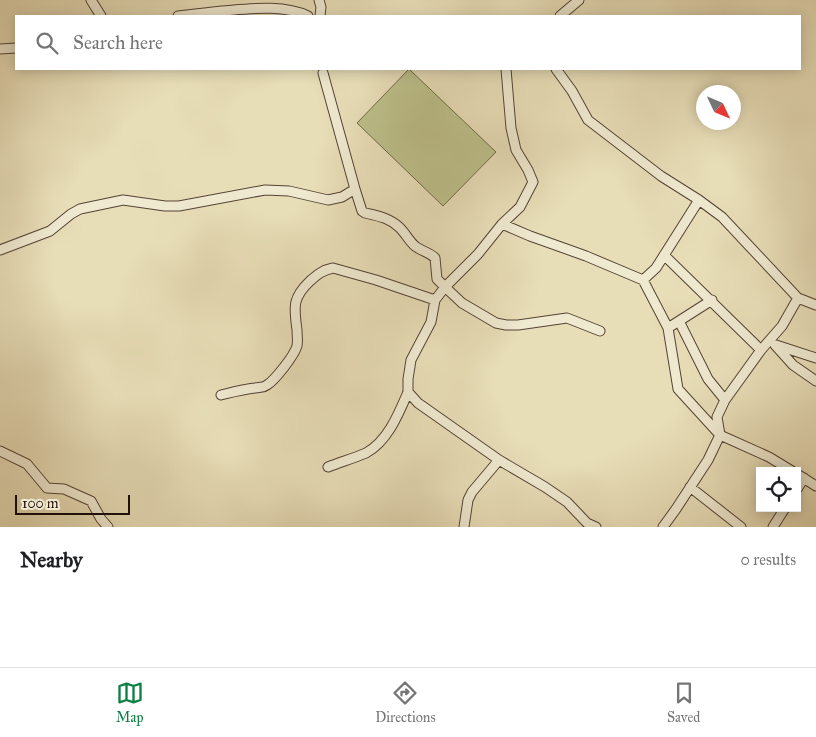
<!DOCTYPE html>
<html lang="en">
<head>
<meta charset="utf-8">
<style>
	:root { --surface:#fff; --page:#f6f6f6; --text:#202124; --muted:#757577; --line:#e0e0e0; --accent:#0b8043 }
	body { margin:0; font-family:"IM FELL Great Primer",serif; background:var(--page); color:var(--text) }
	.controls { position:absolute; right:15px; bottom:15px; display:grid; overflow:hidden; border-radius:0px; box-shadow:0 2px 12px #0003 }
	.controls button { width:45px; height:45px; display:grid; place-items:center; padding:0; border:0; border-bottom:1px solid var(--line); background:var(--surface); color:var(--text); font:25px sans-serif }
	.compass { position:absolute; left:696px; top:85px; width:45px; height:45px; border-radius:50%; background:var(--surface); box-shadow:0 2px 12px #0003; rotate:134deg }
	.scale { position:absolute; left:15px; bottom:12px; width:115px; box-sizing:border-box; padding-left:5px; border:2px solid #23100a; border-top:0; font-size:14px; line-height:18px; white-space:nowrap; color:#23100a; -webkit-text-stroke:4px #efe9d0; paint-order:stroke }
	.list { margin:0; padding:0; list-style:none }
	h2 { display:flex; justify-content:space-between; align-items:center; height:65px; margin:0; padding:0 20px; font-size:21px }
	h2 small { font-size:16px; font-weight:400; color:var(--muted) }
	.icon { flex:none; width:28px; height:28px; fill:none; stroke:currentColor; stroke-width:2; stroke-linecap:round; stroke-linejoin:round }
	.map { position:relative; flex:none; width:816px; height:527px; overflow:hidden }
	.search { position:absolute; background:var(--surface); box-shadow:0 2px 12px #0003; left:15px; right:15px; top:15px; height:55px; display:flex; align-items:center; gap:12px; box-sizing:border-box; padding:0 18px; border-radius:0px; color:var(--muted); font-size:19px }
	.sheet { height:140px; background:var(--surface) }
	nav { display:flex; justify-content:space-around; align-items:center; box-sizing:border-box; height:70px; border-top:1px solid var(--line); background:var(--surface); font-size:14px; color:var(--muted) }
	nav a { display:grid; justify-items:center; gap:2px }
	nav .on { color:var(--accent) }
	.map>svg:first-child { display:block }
	.green { fill:#bcbf8a; stroke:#70684a }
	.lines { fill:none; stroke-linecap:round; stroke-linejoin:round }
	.minor-casing { stroke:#544335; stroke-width:11 }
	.minor { stroke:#efe9d0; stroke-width:9 }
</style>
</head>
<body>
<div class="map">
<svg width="816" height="527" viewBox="0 0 816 527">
	<rect width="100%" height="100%" fill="#e7ddb7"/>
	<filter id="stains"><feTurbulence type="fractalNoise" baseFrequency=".004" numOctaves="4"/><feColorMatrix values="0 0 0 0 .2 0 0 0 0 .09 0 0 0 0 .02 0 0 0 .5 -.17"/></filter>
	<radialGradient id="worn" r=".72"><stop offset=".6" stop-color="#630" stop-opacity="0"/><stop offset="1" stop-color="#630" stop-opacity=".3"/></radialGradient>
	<path class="green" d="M409,69L496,152L443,206L357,123Z"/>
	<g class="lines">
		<g class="minor-casing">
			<path id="minor" d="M91,0L101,16
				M319,0L321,7L320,16
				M178,16C193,14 207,13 222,11C248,9 283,4 308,16
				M560,16L579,0
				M0,49L16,48
				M506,69L511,128L516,150L528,170L533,182L520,207L502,224L478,254L445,287L435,300L431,322L411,360L408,379V392L418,403L499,460L545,487L567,502L587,523L596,527
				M556,69L572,91L588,120L661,176L699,200L722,217L798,298L816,305
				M323,73L355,189L362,211L365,213C378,216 390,218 400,228C406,234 409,241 415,246C421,251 429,252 435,258L437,279L445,287L462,303L496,323L506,325H518L567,318L600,331
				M502,224L530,236L586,256L643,280L668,328L678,389L720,435L769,457L792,471
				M0,250L50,231L71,214L80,209L123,200L165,206H179L265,190L289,191L328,200L342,197L355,189
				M664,255L761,350
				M643,280L656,268L699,200
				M679,321L708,379L725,400
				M668,328L712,300
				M775,345L793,365L816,381
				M776,345L816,358
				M221,395C233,392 244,389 255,388C260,387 263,388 267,385C275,380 294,356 297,346C298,341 297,335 297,330C294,307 292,298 310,281C318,274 323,270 333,268L376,280L435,300
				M0,451L27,464L47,488L64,489L91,501L101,519L108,527
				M328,467C341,462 354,458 366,453C388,441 399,413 408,392
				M797,474L816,486
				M690,487L741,527
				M797,489L804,478
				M464,527L468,500L472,492L499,460
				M663,527L676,509L708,460L720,435L717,417L725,400L761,350L782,326L798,298
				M773,527L785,508"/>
		</g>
		<use href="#minor" class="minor"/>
	</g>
	<rect width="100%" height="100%" filter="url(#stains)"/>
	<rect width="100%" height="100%" fill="url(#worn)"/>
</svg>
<div class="controls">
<button><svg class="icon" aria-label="locate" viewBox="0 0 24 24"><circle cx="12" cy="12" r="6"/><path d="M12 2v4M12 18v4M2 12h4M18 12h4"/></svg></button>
</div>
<svg class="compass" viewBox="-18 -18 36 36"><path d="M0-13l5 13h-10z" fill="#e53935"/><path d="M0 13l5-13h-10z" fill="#757577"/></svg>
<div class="scale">100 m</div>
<div class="search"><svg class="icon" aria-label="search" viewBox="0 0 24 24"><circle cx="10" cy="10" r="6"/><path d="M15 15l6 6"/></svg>Search here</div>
</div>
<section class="sheet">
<h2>Nearby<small>0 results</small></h2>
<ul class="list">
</ul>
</section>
<nav>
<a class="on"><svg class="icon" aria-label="map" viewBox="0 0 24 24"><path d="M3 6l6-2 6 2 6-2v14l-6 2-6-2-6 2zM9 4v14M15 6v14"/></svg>Map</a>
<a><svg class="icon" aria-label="directions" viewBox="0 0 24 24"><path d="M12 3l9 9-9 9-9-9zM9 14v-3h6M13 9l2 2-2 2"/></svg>Directions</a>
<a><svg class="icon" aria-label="saved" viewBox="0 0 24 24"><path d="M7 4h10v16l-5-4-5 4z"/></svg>Saved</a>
</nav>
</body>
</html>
